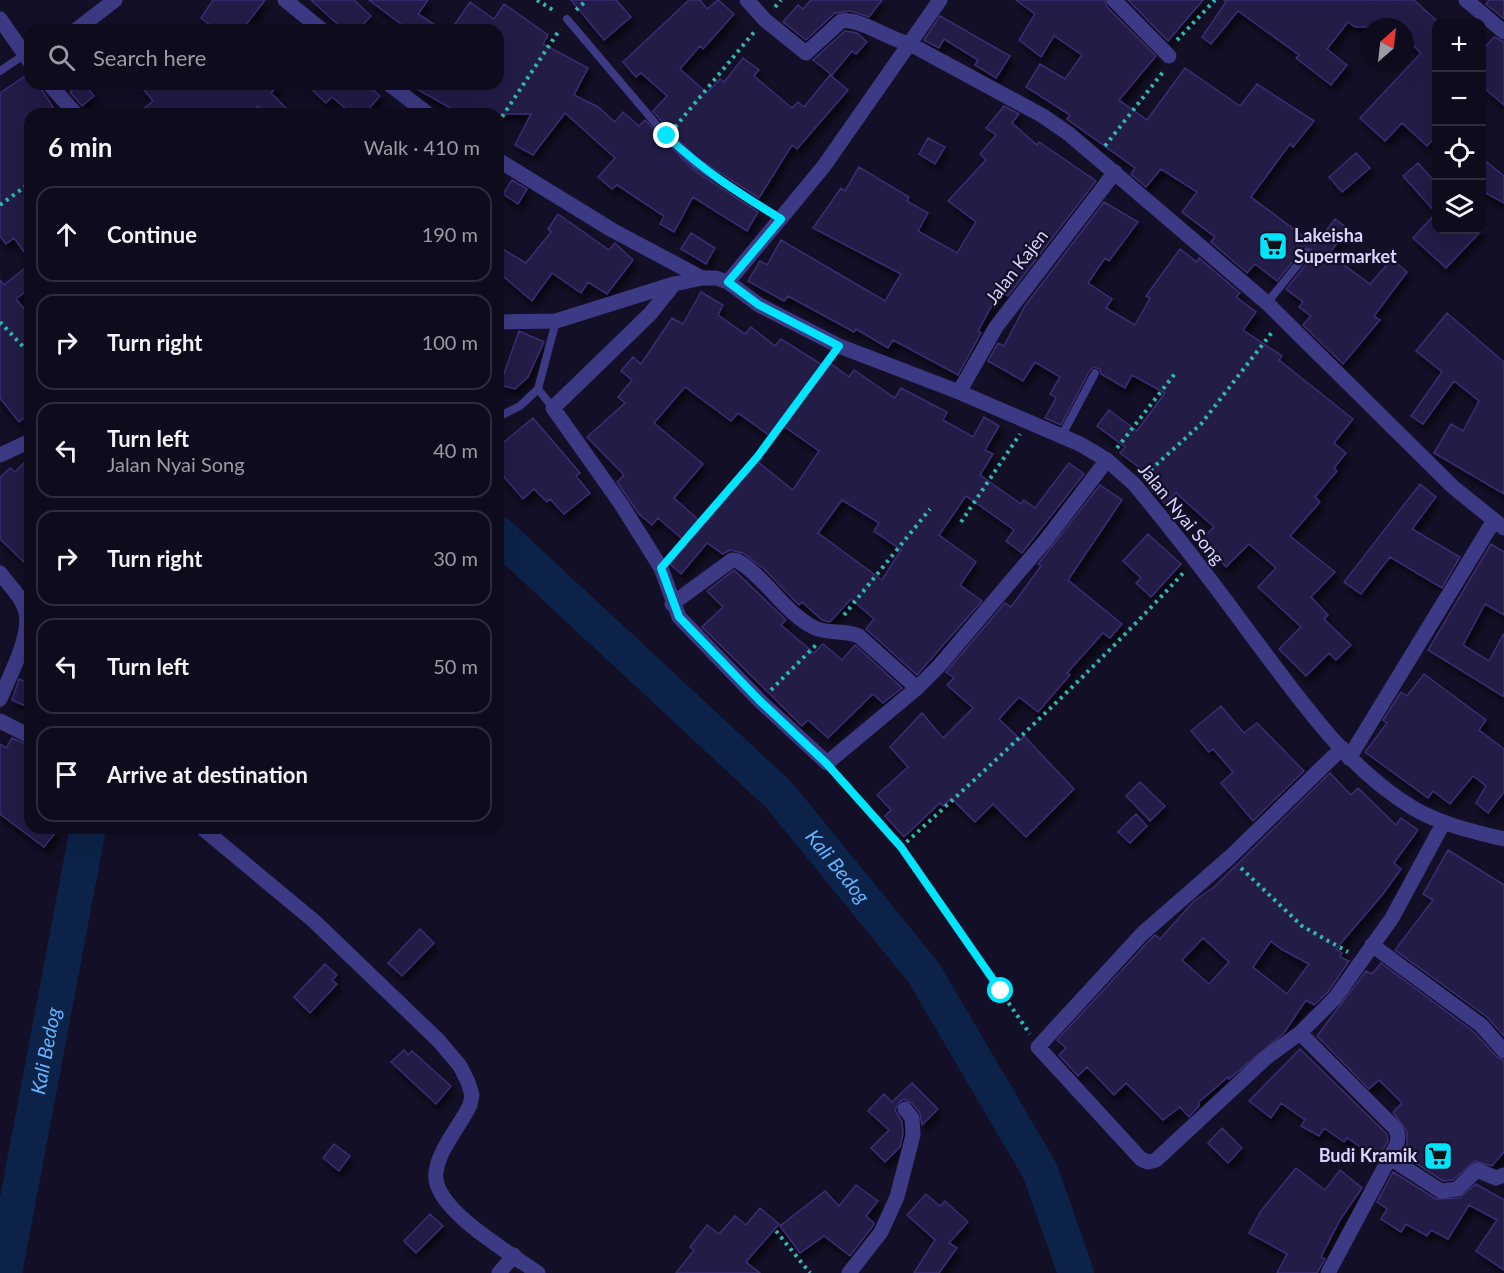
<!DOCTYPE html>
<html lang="en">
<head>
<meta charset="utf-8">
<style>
	:root { --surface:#0e0b1c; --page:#1c1929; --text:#f1f3f6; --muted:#9b9ba3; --line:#2e2b3b }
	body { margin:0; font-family:Lato,sans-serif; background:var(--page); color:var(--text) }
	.controls { position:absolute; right:18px; top:18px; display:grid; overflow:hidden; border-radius:12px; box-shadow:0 6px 24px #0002 }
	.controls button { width:54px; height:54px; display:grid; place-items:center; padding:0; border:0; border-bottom:2px solid var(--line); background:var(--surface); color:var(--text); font:30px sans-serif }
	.compass { position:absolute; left:1360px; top:18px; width:54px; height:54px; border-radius:50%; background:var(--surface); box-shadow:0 6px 24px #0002; rotate:28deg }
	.stop { position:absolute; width:18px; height:18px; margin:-14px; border:4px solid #00e5ff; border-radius:50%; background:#fff }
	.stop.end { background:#00e5ff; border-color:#fff; box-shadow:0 2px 6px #0008 }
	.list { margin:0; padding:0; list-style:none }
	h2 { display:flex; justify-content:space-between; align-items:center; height:78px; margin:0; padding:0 24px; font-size:26px }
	h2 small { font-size:20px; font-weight:400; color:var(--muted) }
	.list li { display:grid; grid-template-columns:39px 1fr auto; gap:18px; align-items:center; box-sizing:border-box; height:96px; margin:0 12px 12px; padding:0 12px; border:2px solid var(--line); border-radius:18px }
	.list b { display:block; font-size:22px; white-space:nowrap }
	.list p { margin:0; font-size:20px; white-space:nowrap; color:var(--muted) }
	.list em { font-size:20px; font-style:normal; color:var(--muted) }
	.icon { flex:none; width:33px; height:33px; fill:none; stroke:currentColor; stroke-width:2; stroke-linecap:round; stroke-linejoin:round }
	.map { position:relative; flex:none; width:1504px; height:1273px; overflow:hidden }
	.search { position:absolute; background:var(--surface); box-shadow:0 6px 24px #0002; left:24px; top:24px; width:480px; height:66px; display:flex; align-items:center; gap:15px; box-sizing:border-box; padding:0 21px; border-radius:18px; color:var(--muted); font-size:22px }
	.panel { position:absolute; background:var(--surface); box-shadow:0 6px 24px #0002; left:24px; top:108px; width:480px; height:726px; border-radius:18px }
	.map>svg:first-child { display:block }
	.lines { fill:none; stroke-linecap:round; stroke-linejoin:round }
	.river { stroke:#0c2248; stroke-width:36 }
	.building { fill:#241b47; stroke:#3b2d73; stroke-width:1.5; fill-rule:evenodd; filter:url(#shadow) }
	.path { stroke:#2fb8b0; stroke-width:4; stroke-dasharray:3 4.5; stroke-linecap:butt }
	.lane { stroke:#3d3a85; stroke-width:8 }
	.street { stroke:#3d3a85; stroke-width:15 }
	.route { stroke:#00e5ff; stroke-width:8 }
	.labels { text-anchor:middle; stroke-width:4.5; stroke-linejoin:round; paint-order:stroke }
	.poi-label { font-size:18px; font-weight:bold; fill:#d9d4ff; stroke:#130f26; text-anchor:start }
	.street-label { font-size:18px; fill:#d9d4ff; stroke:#130f26 }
	.water-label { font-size:20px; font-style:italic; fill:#62b6ff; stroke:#130f26 }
</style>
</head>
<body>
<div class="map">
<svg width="1504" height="1273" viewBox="0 0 1504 1273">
	<defs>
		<filter id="shadow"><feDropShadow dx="3.5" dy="6" stdDeviation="3" flood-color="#0009"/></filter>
	</defs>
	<rect width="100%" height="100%" fill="#130f26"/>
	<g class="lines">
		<g class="river">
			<path id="s1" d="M498,534L779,795L924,973L1040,1171L1076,1273"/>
			<path id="s2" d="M4,1273L88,828"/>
		</g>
	</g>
	<path class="building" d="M213,0H265L242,30H217L201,18Z
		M311,0H354L371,16L358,30H344Z
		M369,0H428L418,14L443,30H409Z
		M571,0H616L631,17L604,40Z
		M689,0H700L707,9L718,0L734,14L703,49L700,46L680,69L707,93L720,79L724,82L743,58L759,70L754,76L792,108L798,102L804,107L830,75L848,90L797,149L792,145L759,198L700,160L671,133L653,111L667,96L641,73L636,77L623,62Z
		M811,0H882L869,17L850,11L835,13L806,40L783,22L798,5L803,9Z
		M1016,0H1105L1107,7L1156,56L1119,100L1147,120L1185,68L1240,106L1257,84L1314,121L1293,147L1290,144L1251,197L1315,245L1335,219L1348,229L1329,254L1370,284L1392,259L1407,272L1374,316L1380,320L1343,364L1303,325L1311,316L1299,307L1303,302L1286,289L1312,257L1311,249H1303L1277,281L1255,264L1247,273L1211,242L1215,237L1182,212L1197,192L1161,169L1146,187L1131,174L1135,168L1067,119L1070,115L1026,87L1040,64L1065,79L1082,55L1054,36L1041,57L1019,40L1035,14Z
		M1128,0H1203L1168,41Z
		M1224,0H1414L1437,21V135L1427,146L1402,123L1385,141L1360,118L1421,53L1405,38V27H1355L1348,22L1327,49L1347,65L1331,85L1296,58L1299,55L1238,11L1211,44L1202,37L1226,2Z
		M1489,0H1504V19L1486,4Z
		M470,2L494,19L504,4L548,35L543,44L588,68L574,95L598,107L615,122L623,112L639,126L645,120L692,169L758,212L747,231L693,197L674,232L660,224L664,216L617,185L612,189L598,177L615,158L565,113L533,155L515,145L531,114H461L408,84H498V30H451Z
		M940,16L1010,56L996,78L975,65L978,60L944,39L939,48L924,40Z
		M845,31L857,33L867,42L856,54L852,51L832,75L813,60Z
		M1494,37L1504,42V105L1482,86V51Z
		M30,73V84H38L53,107L43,114H30V260L14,238L6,244L0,236V93Z
		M79,84H84L94,96L82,106L70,92Z
		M139,84H280L271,93L292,114H266L258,106L249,114H137L153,101Z
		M306,84H366L380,96L364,114H352L332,97L326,103Z
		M1004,106L1019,114L1012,123L1037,145L1039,142L1096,181L1008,296L1000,291L978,331L981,333L958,375L893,340L888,348L856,329L854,332L788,296L784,301L748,281L760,261L767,265L781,240L885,301L901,274L813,228L841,188L845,191L859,167L909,197L907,201L928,213L918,231L957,253L976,222L948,201L986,160L980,154L996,135L986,128Z
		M928,138L945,147L935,164L919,154Z
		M1356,153L1370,168L1342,192L1329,177Z
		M1482,158L1504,176V203L1482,191Z
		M1418,163L1437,184V230H1482L1446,268L1413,238L1436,213L1403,176Z
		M512,180L527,189L518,204L503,194Z
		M1104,202L1138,222L1109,261L1105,258L1088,283L1112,299L1106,308L1135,325L1150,298L1146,296L1180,249L1197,262L1199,258L1240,293L1236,297L1256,312L1243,330L1282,356L1279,360L1353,419L1334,443L1346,453L1334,468L1337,471L1315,497L1320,502L1290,536L1335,572L1311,597L1328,615L1324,619L1351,645L1336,660L1329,653L1306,676L1279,649L1301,627L1258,587L1276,568L1249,544L1226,567L1201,540L1214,527L1176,493L1165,504L1149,487L1153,478L1120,453L1125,447L1097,426L1109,410L1137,431L1165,393L1132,375L1125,388L1101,374L1100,369L1094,367L1090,370L1061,425L1045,418L1056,398L1050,394L1060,377L1035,362L1023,381L988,361L998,343L1004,346L1025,306Z
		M558,214L609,250L615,243L633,260L607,294L588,282L581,293L552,273L532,301L498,272V246L526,263L551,232L548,229Z
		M691,233L715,248L706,264L681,249Z
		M30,264V288L16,299L30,316V413L19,422L0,398V280L4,285Z
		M701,292L723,305L718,315L745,334L751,327L775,346L781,339L827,368L830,363L849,377L854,370L895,398L901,388L947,412L943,420L973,437L984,417L999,426L985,450L993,454L980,475L1021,504L1024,500L1035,508L1069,463L1084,474L1022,553L1006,541L1014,530L966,496L939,535L976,562L960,585L982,601L917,675L866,629L874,619L851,599L830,622L822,620L802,602L799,605L764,569L743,553L730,550L723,554L707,543L681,574L670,564L687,543L658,518L652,525L639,514L617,482L624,475L587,437L625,403L618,397L632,380L621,371L633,357L641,364L672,318L683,324ZM685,387L731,421L738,413L770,436L779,423L819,451L793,490L758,462L702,523L674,498L703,464L654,423ZM842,500L879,523L874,531L901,550L882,580L818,533Z
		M1447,313L1504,362V494L1434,453L1451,424L1463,431L1479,401L1454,381L1423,424L1411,416L1442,372L1416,351Z
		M519,331L544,342L528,377L515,389L500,385Z
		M533,418L580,473L576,476L590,493L564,514L550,499L547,502L534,489L523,499L498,470V447Z
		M30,457V568L0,539V478L10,468L15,472Z
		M1420,484L1436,497L1412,529L1460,557L1442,588L1390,557L1361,594L1344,582Z
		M1100,485L1122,500L1068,580L1122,624L1110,638L1103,633L1067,673L1070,675L1038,712L1019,697L999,719L1021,740L1024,736L1074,789L1026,837L993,804L975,822L951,798L943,806L940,803L904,837L885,816L891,810L877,795L908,767L890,747L922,713L943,738L973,708L947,685L954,678L946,672L1005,603L1011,607L1041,566L1038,564Z
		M1148,534L1181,564L1151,597L1136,583L1141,578L1123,561Z
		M1491,544L1504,552V615L1485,604L1463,645L1489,661L1504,633V697L1428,650Z
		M734,570L786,620L781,625L814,653L823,644L842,660L855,645L902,688L883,703L873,694L828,738L808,720L802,726L702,627L723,607L707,591Z
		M1424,674L1486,720L1479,730L1504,749V792L1488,813L1476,803L1486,786L1473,776L1450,804L1433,791L1428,798L1365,752L1387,723L1383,720L1401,692L1407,696Z
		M19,679L30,684V708L12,700Z
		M1221,706L1244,733L1257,723L1304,771L1253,821L1221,783L1233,772L1213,749L1209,752L1191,731Z
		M12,738L30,746V828H59L44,847L0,814V744L6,748Z
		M1330,773L1351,795L1358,788L1396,825L1401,818L1418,830L1394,863L1401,869L1383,894L1336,949L1342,953L1340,957L1349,961L1328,992L1314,1005L1306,1000L1284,1033L1229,1079L1228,1077L1199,1102V1106L1189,1117L1180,1107L1163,1120L1126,1083L1114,1095L1087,1067L1078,1076L1059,1055L1066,1048L1057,1040L1149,941L1155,935L1160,939L1194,901L1214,887ZM1203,938L1229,962L1209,984L1182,960ZM1271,941L1281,949L1309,964L1287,994L1253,967Z
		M1140,782L1165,806L1150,821L1126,796Z
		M1136,814L1147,826L1130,843L1118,832Z
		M1448,850L1504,885V1036L1487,1017L1395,950L1433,900L1423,894Z
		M420,929L434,943L402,976L388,963Z
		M1381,963L1474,1032L1497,1057L1504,1061V1152L1492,1166L1475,1161L1453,1180L1443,1181L1402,1154L1407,1145V1132L1393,1112L1402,1103L1379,1080L1369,1089L1317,1036L1366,971L1372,974Z
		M325,964L337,975L332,980L337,984L310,1013L294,997Z
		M1300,1049L1387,1134L1388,1141L1378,1159L1347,1138L1344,1142L1324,1128L1319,1136L1301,1126L1305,1120L1281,1103L1271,1118L1249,1101Z
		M404,1050L408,1055L412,1051L451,1086L436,1104L391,1062Z
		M912,1083L938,1109L922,1125L920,1113L912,1103L904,1099L899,1102L895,1110L902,1122L903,1134L900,1147L885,1162L871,1148L889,1130L868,1111L884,1094L892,1102Z
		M1222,1128L1242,1148L1228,1163L1208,1143Z
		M334,1144L350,1156L339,1171L323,1158Z
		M1296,1168L1325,1190L1340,1170L1362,1188L1340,1220L1321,1257L1325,1259L1317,1273H1277L1287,1254L1249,1233L1261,1211Z
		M1393,1172L1436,1199L1459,1198L1476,1184L1504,1200V1270L1476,1251L1497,1220L1469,1205L1448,1239L1431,1230L1427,1236L1406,1224L1401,1232L1381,1219L1387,1209L1377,1202Z
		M856,1185L878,1201L866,1216L874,1223L873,1226L850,1256L824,1236L800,1253L780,1226L825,1191L839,1206Z
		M926,1194L940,1206L945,1201L968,1222L949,1243L957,1248L939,1273H914L935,1240L907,1215Z
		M760,1208L779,1224L746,1262L760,1273H676L694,1250L690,1247L707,1225L719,1234L735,1216L746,1225Z
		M430,1214L443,1226L416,1253L404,1241Z"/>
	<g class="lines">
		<path class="path" d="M537,0L556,12
			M775,7L781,0
			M576,10L587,0
			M1177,40L1215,0
			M498,123L560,29
			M675,127L755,31
			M1105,146L1163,72
			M0,205L30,183
			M0,322L30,354
			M1117,448L1177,371
			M1145,475L1201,424L1273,331
			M961,522L1020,434
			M671,556L758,456L830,358
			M844,615L930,509
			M771,690L817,644
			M838,775L901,847L1030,1034
			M901,847C998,759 1095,669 1184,572
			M1241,868L1302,926L1348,952
			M776,1231L810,1273"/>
		<path class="lane" d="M567,19L667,137L696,165L781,219
			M0,71L24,55
			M1267,303L1307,253
			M553,408L538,389L556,321
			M498,417L520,406L538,389
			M1062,435L1095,373"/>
		<path class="street" d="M285,0L322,30
			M747,0L765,20L806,53L841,21C858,17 890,40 910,44L1043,116L1069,134L1267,303L1453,487L1504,528
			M1114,0L1169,56
			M1466,0L1504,32
			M0,19L30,62
			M76,30L115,0
			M49,84L76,114
			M389,84L428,114
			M498,160L612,230L702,278
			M728,282L824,166L940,0
			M674,284L650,314L553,408L621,504L661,568L679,617L760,701L827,763L917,688L939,666L1045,541L1107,460
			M498,322L556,321L674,284L702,278H716L728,282L759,305L839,346L959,392L1080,444L1107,460L1134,484C1175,533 1214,584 1252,636C1299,698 1345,767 1413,808C1440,824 1474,832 1504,839
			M959,392L996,327L1115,172
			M0,455L30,441
			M0,573C9,585 23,598 26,613C31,637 9,677 0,699
			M672,604L732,560L738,561C766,578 783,611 813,627C828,635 844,629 859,636L917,688
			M0,721L30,736
			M1342,748L1230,857L1142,934L1038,1047L1141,1159L1148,1162L1156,1160L1267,1057L1300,1033L1335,998L1392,918L1444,822
			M1349,758L1493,522
			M202,828L314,921L439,1041L460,1066L468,1082L472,1095L470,1105C460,1126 439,1149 436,1172C430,1208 512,1254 538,1273
			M1372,945L1481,1025L1504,1051
			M1300,1033L1395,1128L1398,1135L1397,1144L1328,1273
			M1390,1158L1441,1191L1457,1189L1477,1170L1496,1178L1504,1175
			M499,1273L514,1255
			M849,1273L881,1232L897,1197L913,1135L912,1118L905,1109"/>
	</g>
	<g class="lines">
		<path class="route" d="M667,136C702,170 740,194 781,219L728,282L759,305L839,346L758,456L661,568L679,617L760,701L827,764L901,847L1001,991"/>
	</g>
	<defs>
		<g id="supermarket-square" transform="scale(1.5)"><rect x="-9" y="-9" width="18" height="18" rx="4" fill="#00e5ff" stroke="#130f26"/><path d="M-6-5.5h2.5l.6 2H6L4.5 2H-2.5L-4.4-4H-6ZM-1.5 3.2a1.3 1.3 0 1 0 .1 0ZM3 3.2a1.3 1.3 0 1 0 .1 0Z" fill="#111"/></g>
	</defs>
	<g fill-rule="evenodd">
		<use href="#supermarket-square" x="1273" y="246"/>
		<use href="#supermarket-square" x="1438" y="1156"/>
	</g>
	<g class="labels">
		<g class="poi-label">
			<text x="1294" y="242">Lakeisha<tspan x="1294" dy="21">Supermarket</tspan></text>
			<text x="1417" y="1162" text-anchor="end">Budi Kramik</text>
		</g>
		<g class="street-label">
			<text transform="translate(1017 267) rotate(-52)" y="6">Jalan Kajen</text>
			<text transform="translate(1181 514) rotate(51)" y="6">Jalan Nyai Song</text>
		</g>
		<g class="water-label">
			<text dy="7" stroke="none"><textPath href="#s1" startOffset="476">Kali Bedog</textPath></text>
			<text dy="7" stroke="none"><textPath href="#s2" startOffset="226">Kali Bedog</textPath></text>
		</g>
	</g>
</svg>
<div class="controls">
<button>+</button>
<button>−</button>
<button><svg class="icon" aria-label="locate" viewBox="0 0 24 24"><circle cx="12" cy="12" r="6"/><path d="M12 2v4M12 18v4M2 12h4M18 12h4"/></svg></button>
<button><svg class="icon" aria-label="layers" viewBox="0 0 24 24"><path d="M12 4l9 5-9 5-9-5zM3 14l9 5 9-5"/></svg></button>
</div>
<svg class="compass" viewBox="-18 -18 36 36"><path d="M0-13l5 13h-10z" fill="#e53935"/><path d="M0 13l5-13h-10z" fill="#9b9ba3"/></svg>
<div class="stop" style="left:1001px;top:991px"></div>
<div class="stop end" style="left:667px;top:136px"></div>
<div class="search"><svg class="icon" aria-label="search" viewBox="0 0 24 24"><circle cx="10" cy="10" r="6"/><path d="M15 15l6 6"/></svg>Search here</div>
<section class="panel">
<h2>6 min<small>Walk · 410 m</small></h2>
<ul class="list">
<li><svg class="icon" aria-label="ahead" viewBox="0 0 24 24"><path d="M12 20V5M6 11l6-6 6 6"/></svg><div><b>Continue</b></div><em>190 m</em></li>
<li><svg class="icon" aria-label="right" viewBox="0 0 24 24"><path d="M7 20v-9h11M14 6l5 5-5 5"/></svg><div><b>Turn right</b></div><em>100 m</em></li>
<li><svg class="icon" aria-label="left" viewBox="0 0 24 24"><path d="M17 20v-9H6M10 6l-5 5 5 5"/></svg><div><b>Turn left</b><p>Jalan Nyai Song</p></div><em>40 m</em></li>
<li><svg class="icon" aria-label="right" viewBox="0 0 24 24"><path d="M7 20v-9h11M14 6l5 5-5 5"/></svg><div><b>Turn right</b></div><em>30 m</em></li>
<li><svg class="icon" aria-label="left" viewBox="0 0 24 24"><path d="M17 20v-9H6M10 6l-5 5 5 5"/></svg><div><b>Turn left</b></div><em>50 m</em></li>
<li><svg class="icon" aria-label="arrive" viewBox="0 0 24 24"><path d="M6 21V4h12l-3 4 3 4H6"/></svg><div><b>Arrive at destination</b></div></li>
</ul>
</section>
</div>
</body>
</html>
